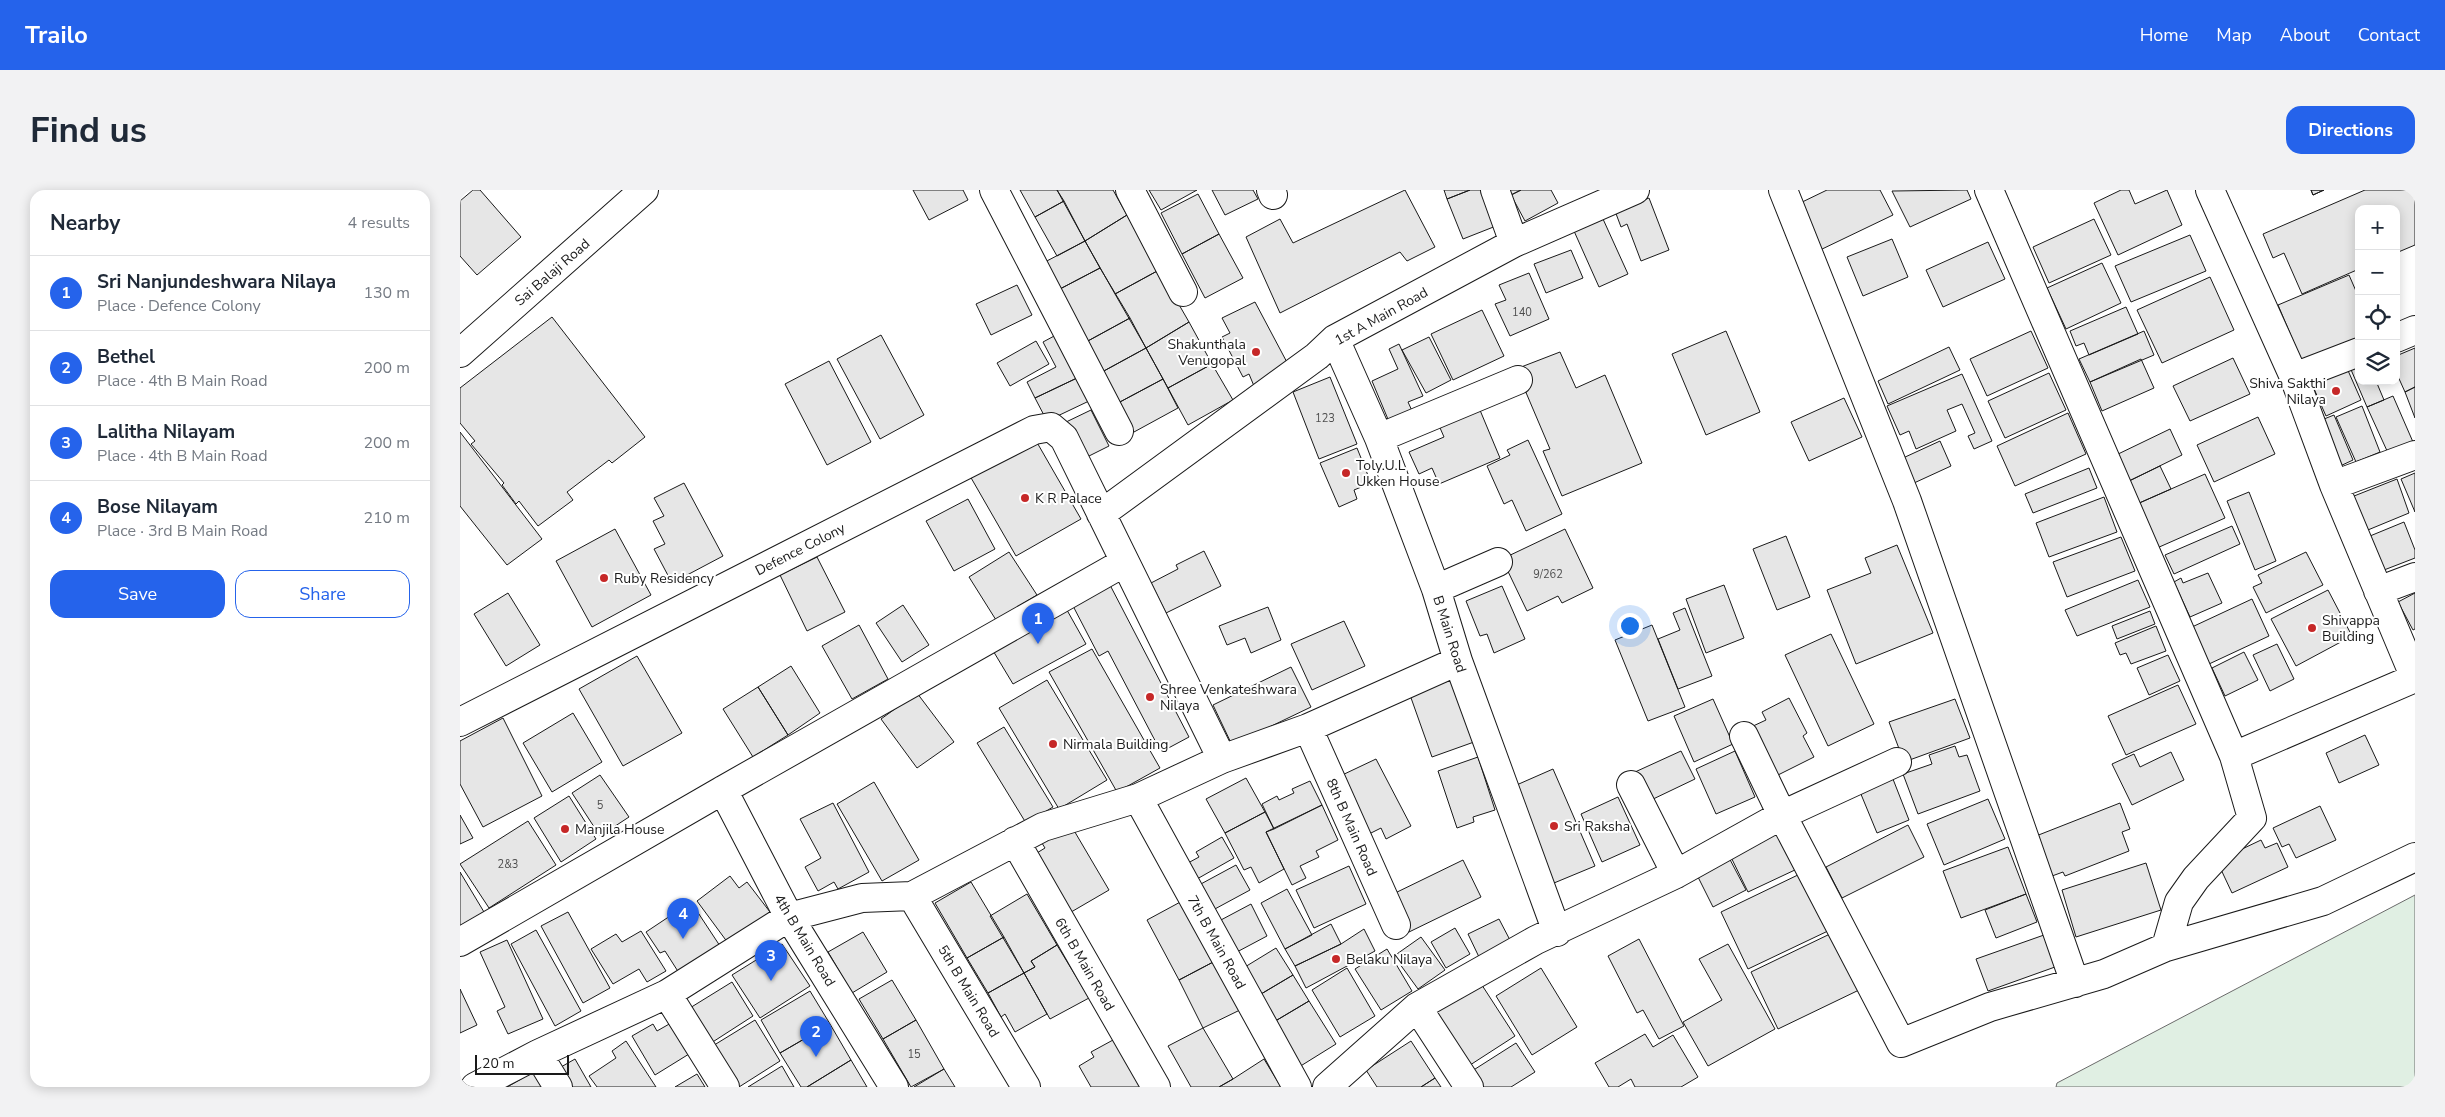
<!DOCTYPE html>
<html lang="en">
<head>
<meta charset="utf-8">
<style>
	:root { --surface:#fff; --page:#f2f2f3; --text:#1f2937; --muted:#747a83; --line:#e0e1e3; --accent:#2563eb }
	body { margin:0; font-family:"Nunito Sans",sans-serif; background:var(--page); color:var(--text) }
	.controls { position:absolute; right:15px; top:15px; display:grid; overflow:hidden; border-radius:10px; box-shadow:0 2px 12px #0003 }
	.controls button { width:45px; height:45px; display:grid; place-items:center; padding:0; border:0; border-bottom:1px solid var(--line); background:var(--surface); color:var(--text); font:25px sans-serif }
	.scale { position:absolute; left:15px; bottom:12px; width:94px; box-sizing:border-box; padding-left:5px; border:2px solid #1a1a1a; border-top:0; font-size:14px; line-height:18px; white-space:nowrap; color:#1a1a1a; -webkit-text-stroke:4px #fff; paint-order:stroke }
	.you { position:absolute; left:1169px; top:435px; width:18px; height:18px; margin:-12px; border:4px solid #fff; border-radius:50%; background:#1a73e8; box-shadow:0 0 0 8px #1a73e833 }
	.badge { display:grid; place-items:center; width:32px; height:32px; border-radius:50%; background:var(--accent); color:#fff; font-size:16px; font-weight:700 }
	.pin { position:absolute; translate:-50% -41px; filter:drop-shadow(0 1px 2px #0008) }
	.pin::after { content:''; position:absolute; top:26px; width:18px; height:15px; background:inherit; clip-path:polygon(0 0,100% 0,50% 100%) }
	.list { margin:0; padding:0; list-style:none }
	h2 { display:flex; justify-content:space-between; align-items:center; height:65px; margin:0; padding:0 20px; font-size:21px }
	h2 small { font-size:16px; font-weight:400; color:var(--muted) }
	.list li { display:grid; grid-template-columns:32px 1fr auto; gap:15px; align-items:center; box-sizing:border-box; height:75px; padding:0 20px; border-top:1px solid var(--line) }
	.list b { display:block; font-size:19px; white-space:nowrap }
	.list p { margin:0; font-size:16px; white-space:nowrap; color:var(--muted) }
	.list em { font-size:16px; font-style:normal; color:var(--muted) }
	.actions { display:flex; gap:10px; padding:15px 20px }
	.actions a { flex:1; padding:11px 0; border:1px solid var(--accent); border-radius:15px; text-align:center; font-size:18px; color:var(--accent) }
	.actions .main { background:var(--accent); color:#fff }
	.icon { flex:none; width:28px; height:28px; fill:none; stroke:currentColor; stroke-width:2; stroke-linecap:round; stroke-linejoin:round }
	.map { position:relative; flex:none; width:1955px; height:897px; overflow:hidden; border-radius:15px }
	header { display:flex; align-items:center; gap:30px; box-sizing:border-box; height:70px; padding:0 25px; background:var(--accent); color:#fff }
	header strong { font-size:24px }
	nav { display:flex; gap:28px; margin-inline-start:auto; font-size:18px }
	.intro { display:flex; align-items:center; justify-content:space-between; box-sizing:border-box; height:120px; padding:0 30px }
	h1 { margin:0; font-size:35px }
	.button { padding:12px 22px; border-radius:15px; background:var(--accent); color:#fff; font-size:18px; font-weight:700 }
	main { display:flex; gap:30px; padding:0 30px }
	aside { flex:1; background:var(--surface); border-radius:15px; box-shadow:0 2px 12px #0003 }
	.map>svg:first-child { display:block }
	.green { fill:#e0efe3; stroke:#6a6a6a }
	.building { fill:#e6e6e6; stroke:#1a1a1a }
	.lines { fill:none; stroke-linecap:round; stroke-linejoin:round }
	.minor-casing { stroke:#1a1a1a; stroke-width:30 }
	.minor { stroke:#fff; stroke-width:28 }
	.poi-dot { fill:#c62828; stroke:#fff; stroke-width:2 }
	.labels { text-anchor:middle; stroke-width:4; stroke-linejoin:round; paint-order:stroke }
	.number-label { font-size:11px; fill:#4d4d4d }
	.street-label { font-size:14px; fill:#1a1a1a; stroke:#fff }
	.poi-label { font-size:14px; fill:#1a1a1a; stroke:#fff; text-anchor:start }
</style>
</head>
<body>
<header>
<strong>Trailo</strong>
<nav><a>Home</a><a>Map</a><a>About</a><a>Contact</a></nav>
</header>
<div class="intro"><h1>Find us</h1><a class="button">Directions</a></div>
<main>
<aside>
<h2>Nearby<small>4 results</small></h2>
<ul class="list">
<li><span class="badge">1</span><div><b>Sri Nanjundeshwara Nilaya</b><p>Place · Defence Colony</p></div><em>130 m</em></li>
<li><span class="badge">2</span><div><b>Bethel</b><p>Place · 4th B Main Road</p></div><em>200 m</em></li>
<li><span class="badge">3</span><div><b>Lalitha Nilayam</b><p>Place · 4th B Main Road</p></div><em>200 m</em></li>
<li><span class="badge">4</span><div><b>Bose Nilayam</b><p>Place · 3rd B Main Road</p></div><em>210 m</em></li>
</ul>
<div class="actions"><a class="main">Save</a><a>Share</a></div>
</aside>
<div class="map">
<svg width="1955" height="897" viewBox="0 0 1955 897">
	<rect width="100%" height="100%" fill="#fff"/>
	<path class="green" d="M1955,705V897H1596L1597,893Z"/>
	<path class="building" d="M13,0H20L61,47L17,85L0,66V11Z
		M453,0H503L508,10L469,30Z
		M560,0H597L604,11L575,27Z
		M597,0H653L667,25L625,51Z
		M689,0H737L701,20Z
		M752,0H793L798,9L765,25Z
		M945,0L975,57L947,71L940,62L820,123L786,47L820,29L833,53Z
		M984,0H1010L987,9Z
		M1010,0H1022L1036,36L1003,49L987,9Z
		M1044,0H1061L1051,5Z
		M1061,0H1091L1098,13L1065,31L1051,5Z
		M1367,0H1420L1433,25L1358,61L1336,15Z
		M1507,0L1511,9L1450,37L1432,1Z
		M1661,0H1669L1675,14L1707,0L1722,35L1658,65L1634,13Z
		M1851,0H1864L1853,5Z
		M1851,0H1864L1853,5Z
		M1905,0H1955V55L1936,63V19H1899V79L1842,104L1824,63L1813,68L1803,44Z
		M738,4L759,44L722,64L701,23Z
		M1189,8L1209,60L1181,71L1167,34L1161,37L1155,21Z
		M604,11L625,51L597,66L575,27Z
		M667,25L699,80L655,104L625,51Z
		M1143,29L1168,84L1139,97L1114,41Z
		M1634,29L1651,65L1589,93L1573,57Z
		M759,44L783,88L745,108L722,64Z
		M1730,45L1746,81L1671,112L1655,76Z
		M1432,49L1448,87L1403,106L1387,67Z
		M625,51L640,78L598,100L583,73Z
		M1528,52L1545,89L1483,117L1466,80Z
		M1111,60L1123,88L1086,103L1074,74Z
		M1642,73L1661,113L1606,139L1587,98Z
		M640,78L670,128L626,152L598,100Z
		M699,80L729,132L686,158L655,104Z
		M1069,83L1089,129L1050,146L1035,114L1046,110L1039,95Z
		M1889,85L1899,108V150L1843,174L1818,115Z
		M1750,87L1774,140L1702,173L1677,120Z
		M557,95L572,125L531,145L516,114Z
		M795,112L830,178L794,196L789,184L783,187L762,147L770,143L762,128Z
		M1666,117L1678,144L1629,165L1624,153L1616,156L1610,141Z
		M1022,120L1044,166L993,190L971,144Z
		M92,127L185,247L152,273L149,270L107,302L113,310L78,336L59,311L56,314L42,295L44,293L11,254L15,251L0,233V198Z
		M670,128L686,158L642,182L626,152Z
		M729,132L752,174L708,198L686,158Z
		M1266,141L1300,222L1246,245L1212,164Z
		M1571,141L1588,178L1527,206L1510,169Z
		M1684,141L1694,165L1630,192L1619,169Z
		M421,145L464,225L420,249L377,169Z
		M596,145L617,188L575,208L567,192L596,177L583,152Z
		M969,147L991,190L966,203L942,160Z
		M576,151L589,174L550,196L537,173Z
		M939,154L963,206L948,212L953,223L930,234L912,191L938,179L929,159Z
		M1489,157L1500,180L1428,214L1418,191Z
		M686,158L703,189L658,213L642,182Z
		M1955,158V197L1945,202L1936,182V166Z
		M1100,162L1116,198L1145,185L1182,273L1102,306L1083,261L1090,259L1056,179Z
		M1773,168L1790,204L1730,231L1713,196Z
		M1681,169L1694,198L1642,221L1630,192Z
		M369,171L411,252L367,275L325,194Z
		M1899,171V191H1916L1924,210L1907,217L1889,175Z
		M752,174L773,210L728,235L708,198Z
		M1886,176L1901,210L1866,226L1851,192Z
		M1589,183L1606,220L1545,248L1528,211Z
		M1502,184L1532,251L1514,259L1508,246L1515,243L1502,214L1487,220L1496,241L1456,259L1449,241L1440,245L1427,216Z
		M870,187L897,254L859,269L833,202Z
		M617,188L629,211L587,231L575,208Z
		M703,189L718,218L674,242L658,213Z
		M1955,197V228L1945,202Z
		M1933,206L1953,252L1928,263L1907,217Z
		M1384,208L1402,247L1349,271L1331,232Z
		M1017,213L1040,268L979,294L972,278L959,284L949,262L984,247L977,231Z
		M1902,216L1920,262L1896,272L1876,227Z
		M631,220L649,256L621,270L604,233Z
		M1608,223L1626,264L1555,296L1537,256Z
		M1874,225L1893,270L1878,277L1859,231Z
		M1798,227L1815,264L1754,292L1737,255Z
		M1710,239L1722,265L1667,292L1654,266Z
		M0,242L82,349L47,375L0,316Z
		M575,249L621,329L556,366L510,286Z
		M1068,250L1102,324L1066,341L1052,310L1044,314L1027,276L1050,265L1047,260Z
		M1480,251L1491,276L1454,293L1443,268Z
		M897,258L911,293L894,300L897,309L879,317L860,273Z
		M1700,276L1711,299L1677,314L1667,292Z
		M1629,278L1637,298L1573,323L1565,304Z
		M1955,283V322L1941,289Z
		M1745,284L1765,328L1697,358L1677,314Z
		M1937,289L1949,323L1903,342L1889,308Z
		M224,293L263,366L212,393L194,359L205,354L193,331L204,326L194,308Z
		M1789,302L1816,371L1795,380L1767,311Z
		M1644,307L1657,342L1589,367L1576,333Z
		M508,309L535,359L494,381L466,331Z
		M1944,332L1955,360V368L1924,380L1910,346Z
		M1772,336L1780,354L1714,384L1705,365Z
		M155,339L191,405L132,437L96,371Z
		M1105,339L1133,398L1102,413L1098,406L1067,421L1042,369Z
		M1326,346L1350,407L1317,420L1293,359Z
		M1661,347L1675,381L1607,407L1593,372Z
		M1437,355L1473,443L1396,474L1367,400L1411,383L1405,368Z
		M744,361L761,396L706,423L691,393L718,379L716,375Z
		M549,362L577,405L536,430L509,387Z
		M1846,362L1863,395L1806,423L1793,397L1802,393L1798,385Z
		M357,367L385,422L347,441L320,385Z
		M1748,383L1762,413L1730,427L1714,392L1721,388L1723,393Z
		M1678,390L1690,417L1617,446L1605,420Z
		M650,395L729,547L701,562L648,461L639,466L612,414Z
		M1264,395L1284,448L1246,463L1226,409Z
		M1042,396L1065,449L1034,463L1027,444L1020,446L1006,411Z
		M1868,400L1892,446L1836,476L1811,429Z
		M48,403L80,455L46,476L14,424Z
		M1955,403V439L1953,440L1938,412Z
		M1792,409L1809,446L1749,474L1732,437Z
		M603,413L626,454L553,494L529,454Z
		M443,415L469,455L442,472L416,433Z
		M808,417L821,450L791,463L785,448L767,455L759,436Z
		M1225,418L1252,486L1218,499L1198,449L1220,440L1213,423Z
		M1690,421L1695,434L1657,449L1652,436Z
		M884,431L905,476L852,500L831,454Z
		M399,435L428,489L392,509L362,456Z
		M1192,435L1225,517L1188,531L1155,450Z
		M1696,436L1706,461L1671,474L1666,463L1660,465L1655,453Z
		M1371,444L1414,534L1368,556L1325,465Z
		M1817,454L1834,489L1810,501L1793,465Z
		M632,459L700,578L657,602L589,482Z
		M1784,462L1798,490L1765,506L1752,478Z
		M1708,465L1720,491L1689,505L1677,478Z
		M177,466L222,543L163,576L119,499Z
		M331,476L360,523L328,545L298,497Z
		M831,477L851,517L772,555L753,515Z
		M587,490L647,590L599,619L539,518Z
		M991,490L1014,552L972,567L950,505Z
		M1718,495L1736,534L1666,565L1648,526Z
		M298,497L328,545L293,567L263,519Z
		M457,503L494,552L457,578L421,529Z
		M1329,508L1347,543L1343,546L1354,567L1316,586L1291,537L1306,530L1302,522Z
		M1253,509L1273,554L1234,572L1214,526Z
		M1495,509L1510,548L1444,572L1429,532Z
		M113,523L142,572L92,602L63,553Z
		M43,528L82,606L23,637L0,594V551Z
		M544,537L593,617L566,633L517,553Z
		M1905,545L1919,575L1879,593L1866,563Z
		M1495,556L1499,567L1507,565L1520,601L1458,624L1443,584L1472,574L1469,565Z
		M1221,561L1235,589L1189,611L1175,582Z
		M1275,561L1295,607L1256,624L1236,579Z
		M1711,562L1724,590L1672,615L1652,574L1674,564L1680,577Z
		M1018,567L1035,620L1013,627L1014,632L997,638L978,581Z
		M916,569L951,636L926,649L921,638L907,645L878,587Z
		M1093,579L1135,676L1094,693L1052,597Z
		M1431,584L1449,630L1417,643L1398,597Z
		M140,585L169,627L140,646L112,603Z
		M786,588L805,622L765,643L746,609Z
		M850,591L862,615L814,639L802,614L817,606L819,610L834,603L832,599Z
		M414,592L459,670L422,691L377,614Z
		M109,606L136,649L101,672L74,628Z
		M1158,607L1180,655L1142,672L1121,624Z
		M1528,609L1545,649L1484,675L1467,634Z
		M373,613L409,682L378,699L374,692L358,701L345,677L361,668L340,629Z
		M1660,613L1670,639L1662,642L1669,661L1605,686L1603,682L1592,686L1576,646Z
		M862,615L878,650L856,661L859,667L840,676L846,688L832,695L806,642Z
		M1860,616L1876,650L1836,668L1829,654L1822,657L1813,638Z
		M805,622L814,639L806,642L824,679L799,693L791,677L784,680L765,643Z
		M0,625L13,648L0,654Z
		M68,631L96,675L29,718L0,674Z
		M609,632L649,700L606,725L572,666L585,658L580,650Z
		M1448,635L1464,667L1382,708L1366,677Z
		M1316,636L1337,679L1288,702L1267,659Z
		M762,647L774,668L737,689L728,673L739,667L736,662Z
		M1801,650L1805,658L1817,653L1828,677L1772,703L1757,671Z
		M1548,657L1566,704L1501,728L1483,681Z
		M1266,662L1286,700L1253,717L1234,679Z
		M1003,670L1021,707L949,742L931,705Z
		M1686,673L1701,720L1616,747L1602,700Z
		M776,675L790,700L753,720L739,695Z
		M889,676L906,714L854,738L836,700Z
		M0,682L24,722L0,736Z
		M1342,683L1370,740L1288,779L1261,722Z
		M270,686L279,698L287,692L310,722L268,753L237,711Z
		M511,692L544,747L507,768L475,713Z
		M827,699L852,745L825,759L801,713Z
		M567,704L597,755L571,771L575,777L564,783L530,726Z
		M1566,704L1577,732L1536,748L1525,720Z
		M724,710L757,770L719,790L687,730Z
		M231,712L260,756L219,783L205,761L200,763L186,742Z
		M791,714L807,746L775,763L759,731Z
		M108,722L150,798L123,813L81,736Z
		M1039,729L1051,752L1019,767L1008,744Z
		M871,734L881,754L835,776L825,759Z
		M995,738L1010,764L986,778L971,752Z
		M904,739L915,761L846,798L835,776L881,754Z
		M76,740L121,821L95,836L51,754Z
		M181,741L206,781L187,792L179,779L153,794L131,759L156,744L162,752Z
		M403,742L427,782L392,803L368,762Z
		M1372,743L1399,800L1318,839L1291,782Z
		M1584,745L1595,777L1528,801L1516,769Z
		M544,747L564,783L528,803L507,768Z
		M961,747L985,780L958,799L934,766Z
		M1179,749L1224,836L1199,849L1183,820L1177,823L1148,766Z
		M47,750L83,829L48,844L37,821L45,817L20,762Z
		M322,754L350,796L300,828L272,785Z
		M1268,754L1315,839L1248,876L1223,832L1262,810L1239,769Z
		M597,755L629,808L590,829L564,783L575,777L571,771Z
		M816,758L833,785L796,807L780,780Z
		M927,759L952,801L921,820L895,779Z
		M757,770L782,819L743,838L719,790Z
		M887,778L915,826L880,847L852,800Z
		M1081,778L1117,837L1072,865L1036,806Z
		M564,783L587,824L555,842L545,824L541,827L528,803Z
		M833,785L849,811L812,833L796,807Z
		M1018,789L1055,846L1007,877L970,820Z
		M432,790L456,830L423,849L399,809Z
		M272,792L293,826L248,855L225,821Z
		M0,799L17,835L0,843Z
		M350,801L370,834L320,863L301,830Z
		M849,811L876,854L839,877L812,833Z
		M295,830L320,871L279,897L251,857Z
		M456,830L484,879L451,897L423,849Z
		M211,833L229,864L195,885L172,846L193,834L197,841Z
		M370,834L391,870L347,897H341L320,863Z
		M743,838L773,889L759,897H731L708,856Z
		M1185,844L1193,857L1213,845L1238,887L1221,897H1175L1171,889L1158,897H1149L1135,873Z
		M653,850L681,897H631L619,876L634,867L631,862Z
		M166,851L196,897H137L129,886L156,868L152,861Z
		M951,851L975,888L961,897H917L906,880Z
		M1056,853L1075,882L1051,897H1022L1012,881Z
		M115,869L131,897H103L94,881Z
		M804,869L821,897H759L773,889Z
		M391,870L407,897H347Z
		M322,876L334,897H288Z
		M484,879L495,897H454Z
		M75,881L84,897H47Z
		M237,884L245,897H215Z
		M975,888L981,897H961Z"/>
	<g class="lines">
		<g class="minor-casing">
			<path id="minor" d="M534,0L659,241
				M670,0L723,102
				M811,0L813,5
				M1035,0L1054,53
				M1323,0L1447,311L1615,793
				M1750,0L1834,187L1874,295L1955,488
				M1936,148L1955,140
				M875,149L919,248L976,399L998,471L1097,742
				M0,163L184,0
				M1834,187L1899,162
				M919,248L1058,190
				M1874,295L1955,265
				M641,324L857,166L875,149L1054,53L1175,0
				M976,399L1038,372
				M1918,401L1955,387
				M0,532L574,240L591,237L604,248L762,569
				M848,538L936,735
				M1284,546L1322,625L1437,572
				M1774,566L1955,488
				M1171,595L1216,684
				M263,600L329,727L434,897
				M678,608L837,897
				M555,651L696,897
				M452,706L566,897
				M0,752L263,600L665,372
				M1706,757L1863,711L1955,667
				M207,804L265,897
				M957,817L1009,897
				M78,864L98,897
				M15,897L78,864L207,804L329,727L402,708L452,706L583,637L678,608L762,569L848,538L998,471
				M867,897L957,817L1076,750L1216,684L1322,625L1441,853L1530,817L1644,784L1706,757L1719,712L1736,688L1792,628L1774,566L1529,0"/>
		</g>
		<use href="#minor" class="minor"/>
	</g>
	<g class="poi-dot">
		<circle cx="796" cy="162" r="5"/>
		<circle cx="1876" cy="201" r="5"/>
		<circle cx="886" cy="283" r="5"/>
		<circle cx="565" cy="308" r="5"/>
		<circle cx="144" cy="388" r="5"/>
		<circle cx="1852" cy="438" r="5"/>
		<circle cx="690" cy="507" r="5"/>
		<circle cx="593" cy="554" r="5"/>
		<circle cx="1094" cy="636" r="5"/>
		<circle cx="105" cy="639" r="5"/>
		<circle cx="876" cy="769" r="5"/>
	</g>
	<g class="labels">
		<g class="number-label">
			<text x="1062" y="126">140</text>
			<text x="865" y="232">123</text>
			<text x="1088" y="388">9/262</text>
			<text x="140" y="619">5</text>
			<text x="48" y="678">2&amp;3</text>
			<text x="454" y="868">15</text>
		</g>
		<g class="street-label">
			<text transform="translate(92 82) rotate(-41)" y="5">Sai Balaji Road</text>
			<text transform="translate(921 126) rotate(-29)" y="5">1st A Main Road</text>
			<text transform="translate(340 359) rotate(-27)" y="5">Defence Colony</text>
			<text transform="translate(990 444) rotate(72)" y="5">B Main Road</text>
			<text transform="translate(892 637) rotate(66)" y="5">8th B Main Road</text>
			<text transform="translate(345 750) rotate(59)" y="5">4th B Main Road</text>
			<text transform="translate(757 752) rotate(61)" y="5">7th B Main Road</text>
			<text transform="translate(625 774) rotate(60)" y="5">6th B Main Road</text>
			<text transform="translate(509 801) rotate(59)" y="5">5th B Main Road</text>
		</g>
		<g class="poi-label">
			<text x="786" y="159" text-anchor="end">Shakunthala<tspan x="786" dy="16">Venugopal</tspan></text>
			<text x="1866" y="198" text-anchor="end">Shiva Sakthi<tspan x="1866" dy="16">Nilaya</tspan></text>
			<text x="896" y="280">Toly.U.L<tspan x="896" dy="16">Ukken House</tspan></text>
			<text x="575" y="313">K R Palace</text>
			<text x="154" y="393">Ruby Residency</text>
			<text x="1862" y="435">Shivappa<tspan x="1862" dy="16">Building</tspan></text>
			<text x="700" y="504">Shree Venkateshwara<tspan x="700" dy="16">Nilaya</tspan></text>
			<text x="603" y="559">Nirmala Building</text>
			<text x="1104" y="641">Sri Raksha</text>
			<text x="115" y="644">Manjila House</text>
			<text x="886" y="774">Belaku Nilaya</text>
		</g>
	</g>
</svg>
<div class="controls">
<button>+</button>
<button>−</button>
<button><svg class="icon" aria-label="locate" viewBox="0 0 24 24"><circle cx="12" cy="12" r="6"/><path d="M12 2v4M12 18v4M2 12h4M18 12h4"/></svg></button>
<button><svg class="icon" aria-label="layers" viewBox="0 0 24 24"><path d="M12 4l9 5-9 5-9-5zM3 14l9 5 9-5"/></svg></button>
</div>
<div class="scale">20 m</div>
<div class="you"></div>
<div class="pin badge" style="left:578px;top:454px">1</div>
<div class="pin badge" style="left:356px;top:867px">2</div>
<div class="pin badge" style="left:311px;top:791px">3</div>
<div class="pin badge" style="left:223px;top:749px">4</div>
</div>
</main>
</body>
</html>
